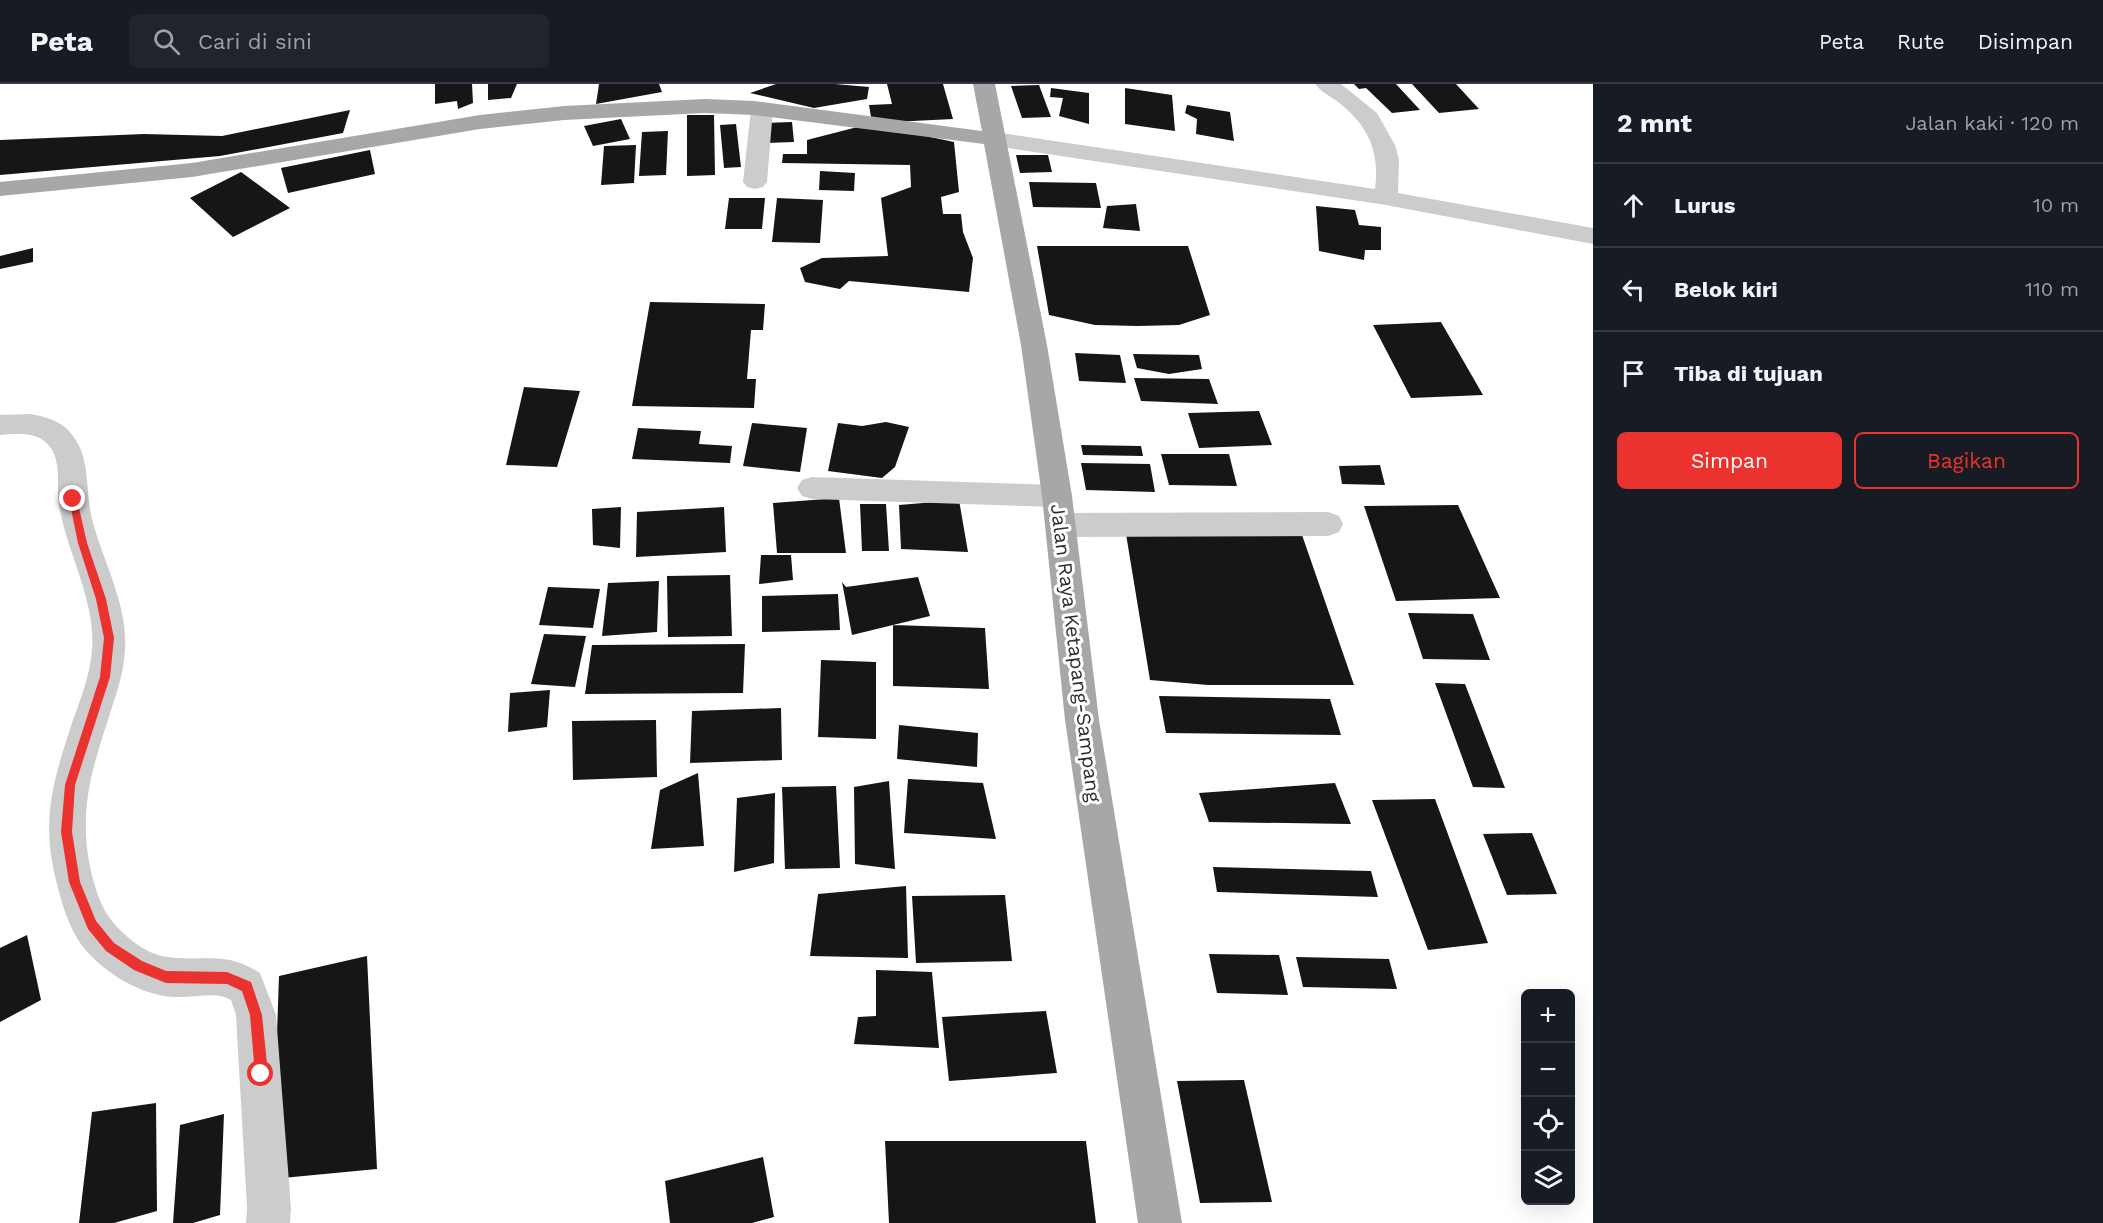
<!DOCTYPE html>
<html lang="id">
<head>
<meta charset="utf-8">
<style>
	:root { --surface:#171b24; --page:#20242c; --text:#f1f3f6; --muted:#9ea1a6; --line:#363941; --accent:#ea322e }
	body { margin:0; font-family:"Work Sans",sans-serif; background:var(--page); color:var(--text) }
	.controls { position:absolute; right:18px; bottom:18px; display:grid; overflow:hidden; border-radius:9px; box-shadow:0 6px 24px #0002 }
	.controls button { width:54px; height:54px; display:grid; place-items:center; padding:0; border:0; border-bottom:2px solid var(--line); background:var(--surface); color:var(--text); font:30px sans-serif }
	.stop { position:absolute; width:18px; height:18px; margin:-14px; border:4px solid #ea322e; border-radius:50%; background:#fff }
	.stop.end { background:#ea322e; border-color:#fff; box-shadow:0 2px 6px #0008 }
	.list { margin:0; padding:0; list-style:none }
	h2 { display:flex; justify-content:space-between; align-items:center; height:78px; margin:0; padding:0 24px; font-size:26px }
	h2 small { font-size:20px; font-weight:400; color:var(--muted) }
	.list li { display:grid; grid-template-columns:39px 1fr auto; gap:18px; align-items:center; box-sizing:border-box; height:84px; padding:0 24px; border-top:2px solid var(--line) }
	.list b { display:block; font-size:22px; white-space:nowrap }
	.list em { font-size:20px; font-style:normal; color:var(--muted) }
	.actions { display:flex; gap:12px; padding:18px 24px }
	.actions a { flex:1; padding:14px 0; border:2px solid var(--accent); border-radius:9px; text-align:center; font-size:21px; color:var(--accent) }
	.actions .main { background:var(--accent); color:#fff }
	.icon { flex:none; width:33px; height:33px; fill:none; stroke:currentColor; stroke-width:2; stroke-linecap:round; stroke-linejoin:round }
	.map { position:relative; flex:none; width:1593px; height:1139px; overflow:hidden }
	header { display:flex; align-items:center; gap:36px; box-sizing:border-box; height:84px; padding:0 30px; background:var(--surface); border-bottom:2px solid var(--line) }
	header strong { font-size:28px }
	nav { display:flex; gap:33px; margin-inline-start:auto; font-size:21px }
	.search { width:420px; height:54px; background:var(--page); display:flex; align-items:center; gap:15px; box-sizing:border-box; padding:0 21px; border-radius:9px; color:var(--muted); font-size:22px }
	main { display:flex }
	aside { flex:1; background:var(--surface) }
	.map>svg:first-child { display:block }
	.building { fill:#161616 }
	.lines { fill:none; stroke-linecap:round; stroke-linejoin:round }
	.minor { fill:#ccc; fill-rule:evenodd }
	.major { fill:#a7a7a7; fill-rule:evenodd }
	.route { fill:#ea322e }
	.labels { text-anchor:middle; stroke-width:6; stroke-linejoin:round; paint-order:stroke }
	.street-label { font-size:20px; fill:#2f2f2f; stroke:#fff }
</style>
</head>
<body>
<header>
<strong>Peta</strong>
<div class="search"><svg class="icon" aria-label="search" viewBox="0 0 24 24"><circle cx="10" cy="10" r="6"/><path d="M15 15l6 6"/></svg>Cari di sini</div>
<nav><a>Peta</a><a>Rute</a><a>Disimpan</a></nav>
</header>
<main>
<div class="map">
<svg width="1593" height="1139" viewBox="0 0 1593 1139">
	<rect width="100%" height="100%" fill="#fff"/>
	<path class="building" d="M435,0H472L473,19L458,25L457,17L435,20Z
		M488,0H517L511,14L488,16Z
		M599,0H659L662,8L596,20Z
		M776,0H835L869,3L867,15L814,24L750,9Z
		M887,0H943L953,35L872,39L869,21L892,20Z
		M1354,0H1396L1420,26L1392,29L1366,4L1359,5Z
		M1412,0H1456L1479,25L1439,29Z
		M1039,1L1051,33L1022,34L1011,2Z
		M1051,4L1089,9V40L1059,32L1063,14L1050,13Z
		M1125,4L1172,11L1175,47L1125,40Z
		M1187,21L1230,28L1234,57L1196,50L1197,35L1185,29Z
		M350,26L343,49L220,72L0,91V56L144,50L222,52Z
		M687,31H714L715,91L687,92Z
		M621,35L630,55L593,62L584,42Z
		M792,38L794,58L765,59L764,39Z
		M736,40L741,83L724,84L720,41Z
		M869,40L954,58L959,108L941,113L943,130H961L963,148L973,174L969,208L849,197L840,205L805,198L800,184L822,174L888,172L881,114L911,103L910,81L782,79L783,70H807V56Z
		M668,47L666,91L639,92L642,48Z
		M636,61L634,99L601,101L604,62Z
		M370,66L375,90L288,109L281,84Z
		M1016,71H1048L1052,88L1020,89Z
		M820,87L855,89L854,107L819,106Z
		M241,88L290,124L233,153L190,114Z
		M1029,98L1096,99L1101,124L1033,123Z
		M729,114H765L762,145H725Z
		M777,114L823,116L820,159L772,158Z
		M1136,120L1140,147L1103,144L1107,122Z
		M1316,122L1355,126L1359,141L1381,143V166H1365L1364,176L1319,167Z
		M1037,162H1188L1210,231L1179,241L1138,242L1095,241L1049,231Z
		M33,164V178L0,185V172Z
		M650,218L765,220L763,246H751L747,295H756L754,324L632,322Z
		M1441,238L1483,311L1411,314L1373,241Z
		M1075,269L1120,271L1126,299L1079,297Z
		M1133,270L1199,271L1202,285L1169,290L1137,284Z
		M1134,294L1209,295L1218,320L1141,317Z
		M524,303L580,307L557,383L506,381Z
		M1259,327L1272,361L1199,364L1188,329Z
		M886,338L909,343L895,383L882,394L828,387L838,339L862,342Z
		M752,339L807,344L800,388L743,382Z
		M638,344L701,347L699,360L732,362L730,379L632,375Z
		M1081,361L1141,362L1143,372L1083,371Z
		M1161,370H1229L1237,402L1169,401Z
		M1081,379L1150,380L1155,408L1086,406Z
		M1380,381L1385,401L1342,400L1339,382Z
		M839,414L846,469H777L773,419Z
		M959,416L968,468L901,465L899,421Z
		M860,420H886L889,467H862Z
		M1458,421L1500,514L1396,517L1364,422Z
		M621,423L620,464L593,461L592,425Z
		M724,423L726,468L636,473L637,428Z
		M1301,448L1354,601H1208L1150,596L1126,450Z
		M761,471H791L793,496L759,500Z
		M730,491L732,552L668,553L667,492Z
		M918,493L930,532L852,551L842,498L846,503Z
		M659,497L657,548L602,552L608,499Z
		M548,503L600,505L593,544L539,541Z
		M838,510L840,546L762,548V512Z
		M1408,529L1473,530L1490,576L1423,575Z
		M893,541L985,544L989,605L893,602Z
		M544,550L586,552L575,603L531,600Z
		M745,560L743,609L585,610L592,561Z
		M821,576L876,578V655L818,653Z
		M1435,599L1465,600L1505,704L1473,703Z
		M550,606L547,643L508,648L510,609Z
		M1159,612L1330,615L1341,651L1166,649Z
		M781,624L782,676L690,679L692,627Z
		M656,636L657,693L573,696L572,637Z
		M899,641L978,649L977,683L897,675Z
		M698,689L704,762L651,765L660,706Z
		M908,695L983,699L996,755L904,749Z
		M889,697L895,785L855,780L854,703Z
		M1335,699L1351,740L1209,738L1199,709Z
		M836,702L840,784L785,785L782,703Z
		M775,709L774,779L734,788L737,714Z
		M1435,715L1488,859L1428,866L1372,716Z
		M1532,749L1557,810L1507,811L1483,750Z
		M1213,783L1371,787L1378,813L1217,808Z
		M906,802L908,874L810,872L818,810Z
		M1005,811L1012,877L916,879L912,812Z
		M27,851L41,916L0,938V864Z
		M1209,870L1279,871L1288,911L1217,909Z
		M367,872L377,1085L272,1095L279,892Z
		M1296,873L1389,875L1397,905L1303,903Z
		M876,886L932,888L939,964L854,960L858,933L876,932Z
		M1046,927L1057,989L949,997L942,933Z
		M1244,996L1272,1118L1200,1119L1177,997Z
		M156,1019L157,1127L114,1139H79L92,1028Z
		M224,1030L220,1131L193,1139H173L180,1041Z
		M885,1057H1086L1096,1139H889Z
		M763,1073L774,1133L752,1139H670L665,1097Z"/>
	<g class="lines">
		<path class="minor" d="M1315,0H1341L1377,29L1395,61L1399,76L1398,109L1593,144V160L1386,121L995,62L987,60L984,55L987,50L995,48L1375,105C1380,67 1368,41 1338,18C1330,12 1321,8 1315,0Z
			M762,18L770,20L773,25L767,98L763,103L755,105L747,103L743,98L751,25L754,20Z
			M30,330C46,333 63,337 73,352C91,376 85,406 92,435C103,478 128,520 125,566C124,590 115,613 108,636C91,688 79,727 90,783C94,800 99,819 109,833C122,851 146,871 168,873C205,878 224,866 260,889L276,931L291,1124L290,1139H246L247,1124L236,931L231,916C216,907 193,914 177,913C143,913 104,889 83,863C70,846 62,821 57,800C40,736 53,697 73,636C81,614 90,591 92,566C96,516 67,470 59,421C56,404 62,378 50,363C38,347 18,350 0,351V331Z
			M812,393L1057,401L1068,404L1072,412L1068,420L1057,423L812,415L802,412L797,404L802,396Z
			M1328,428L1339,432L1343,440L1339,448L1328,452L1060,453L1049,449L1045,441L1049,433L1060,429Z"/>
		<path class="major" d="M973,0H995L1047,261L1072,412L1099,636L1182,1139H1138L1065,636L1042,412L1021,261L984,60L754,31L705,29L564,36L480,45L192,93L0,112V98L192,79L480,31L564,22L705,15L754,17L982,47Z"/>
	</g>
	<path class="route" d="M73,412L77,415L87,459L106,515L114,554L110,593L75,701L72,748L80,798L96,837L114,859L142,877L166,887L227,888L251,898L262,931L268,990L266,995L261,996L257,995L255,990L250,931L242,907L227,900L166,899L134,886L106,867L88,845L69,798L61,748L65,701L100,593L104,554L96,515L78,459L69,415Z"/>
	<g class="labels">
		<g class="street-label">
			<text transform="translate(1076 569) rotate(83)" y="7">Jalan Raya Ketapang-Sampang</text>
		</g>
	</g>
</svg>
<div class="controls">
<button>+</button>
<button>−</button>
<button><svg class="icon" aria-label="locate" viewBox="0 0 24 24"><circle cx="12" cy="12" r="6"/><path d="M12 2v4M12 18v4M2 12h4M18 12h4"/></svg></button>
<button><svg class="icon" aria-label="layers" viewBox="0 0 24 24"><path d="M12 4l9 5-9 5-9-5zM3 14l9 5 9-5"/></svg></button>
</div>
<div class="stop" style="left:261px;top:990px"></div>
<div class="stop end" style="left:73px;top:415px"></div>
</div>
<aside>
<h2>2 mnt<small>Jalan kaki · 120 m</small></h2>
<ul class="list">
<li><svg class="icon" aria-label="ahead" viewBox="0 0 24 24"><path d="M12 20V5M6 11l6-6 6 6"/></svg><div><b>Lurus</b></div><em>10 m</em></li>
<li><svg class="icon" aria-label="left" viewBox="0 0 24 24"><path d="M17 20v-9H6M10 6l-5 5 5 5"/></svg><div><b>Belok kiri</b></div><em>110 m</em></li>
<li><svg class="icon" aria-label="arrive" viewBox="0 0 24 24"><path d="M6 21V4h12l-3 4 3 4H6"/></svg><div><b>Tiba di tujuan</b></div></li>
</ul>
<div class="actions"><a class="main">Simpan</a><a>Bagikan</a></div>
</aside>
</main>
</body>
</html>
